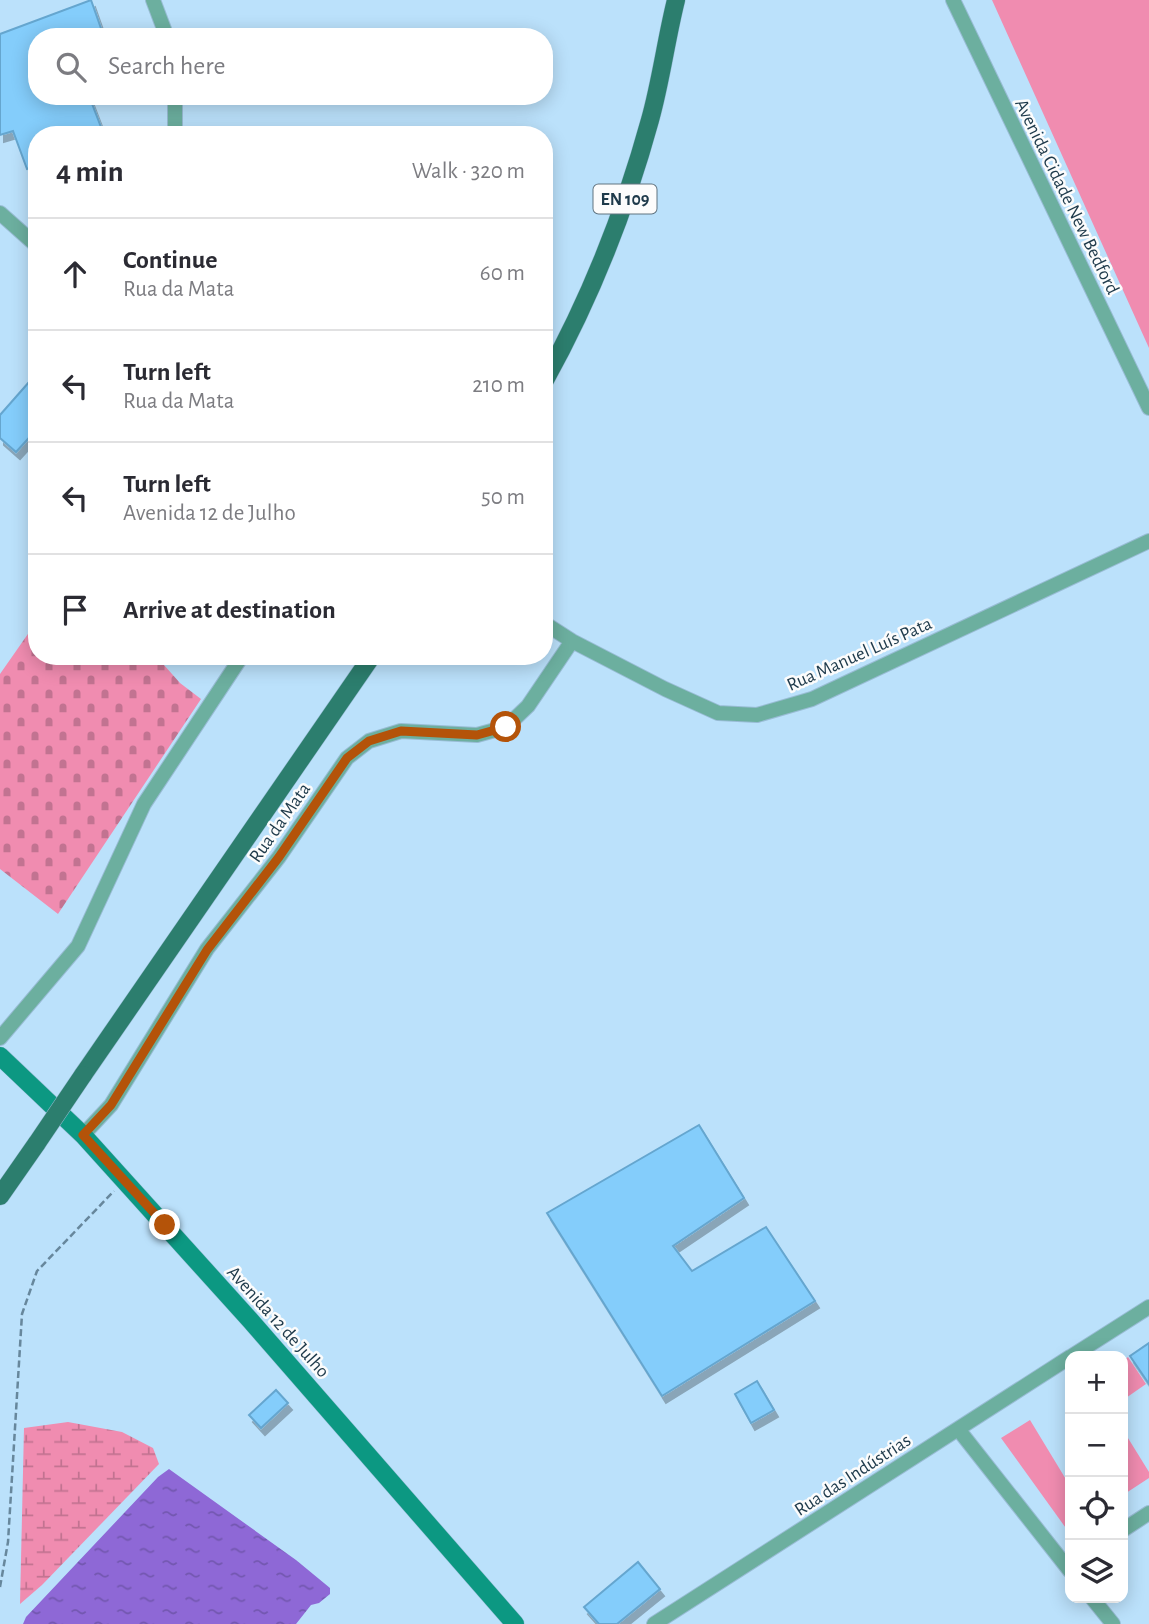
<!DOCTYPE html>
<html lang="en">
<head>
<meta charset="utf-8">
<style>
	:root { --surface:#fff; --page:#f2f2f3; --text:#2b2b33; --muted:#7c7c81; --line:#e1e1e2 }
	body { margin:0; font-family:"Alegreya Sans",sans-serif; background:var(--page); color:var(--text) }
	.controls { position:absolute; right:21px; bottom:21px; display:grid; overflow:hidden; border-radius:14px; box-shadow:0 4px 18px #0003 }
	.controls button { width:63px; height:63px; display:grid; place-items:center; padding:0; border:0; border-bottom:2px solid var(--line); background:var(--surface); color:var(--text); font:35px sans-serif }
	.stop { position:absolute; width:21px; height:21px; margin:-16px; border:5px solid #b45309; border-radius:50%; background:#fff }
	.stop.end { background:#b45309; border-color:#fff; box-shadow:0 2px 7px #0008 }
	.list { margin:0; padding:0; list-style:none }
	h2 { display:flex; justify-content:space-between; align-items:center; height:91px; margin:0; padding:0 28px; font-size:30px }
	h2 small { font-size:23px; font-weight:400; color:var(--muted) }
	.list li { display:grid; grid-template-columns:46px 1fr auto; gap:21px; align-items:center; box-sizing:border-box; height:112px; padding:0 28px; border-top:2px solid var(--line) }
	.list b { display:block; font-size:26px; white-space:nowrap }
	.list p { margin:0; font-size:23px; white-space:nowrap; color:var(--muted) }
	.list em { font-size:23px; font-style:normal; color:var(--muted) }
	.icon { flex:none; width:38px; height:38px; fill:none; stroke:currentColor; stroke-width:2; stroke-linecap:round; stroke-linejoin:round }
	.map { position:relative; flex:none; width:1149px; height:1624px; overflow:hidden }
	.search { position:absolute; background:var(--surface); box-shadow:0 4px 18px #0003; left:28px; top:28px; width:525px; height:77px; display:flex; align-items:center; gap:18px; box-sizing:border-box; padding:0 24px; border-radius:28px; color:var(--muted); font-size:26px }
	.panel { position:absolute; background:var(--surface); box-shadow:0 4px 18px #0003; left:28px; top:126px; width:525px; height:539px; border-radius:28px }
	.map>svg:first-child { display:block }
	.green { fill:#f08cb0 }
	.wetland { fill:url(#wetland-marsh) }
	.cemetery { fill:url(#cemetery-stones) }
	.water { fill:url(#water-ripples) }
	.building { fill:#84cdfb; stroke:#65a6cf; stroke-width:2; filter:url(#shadow) }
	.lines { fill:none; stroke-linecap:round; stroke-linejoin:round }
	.minor-casing { stroke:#98bcd4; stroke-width:16 }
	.secondary-casing { stroke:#98bcd4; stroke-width:19 }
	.primary-casing { stroke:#98bcd4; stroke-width:19 }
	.path { stroke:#67879c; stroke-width:2.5; stroke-dasharray:7 3.5; stroke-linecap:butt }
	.minor { stroke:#6caf9f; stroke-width:14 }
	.secondary { stroke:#0c9882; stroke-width:18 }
	.primary { stroke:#2c7e6e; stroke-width:18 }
	.primary-bridge-casing { stroke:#98bcd4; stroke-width:19; stroke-linecap:butt }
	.primary-bridge { stroke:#2c7e6e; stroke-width:18 }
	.route { stroke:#b45309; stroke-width:9 }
	.labels { text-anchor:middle; stroke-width:5; stroke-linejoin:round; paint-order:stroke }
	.shield { fill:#fcfcfc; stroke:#617480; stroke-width:2 }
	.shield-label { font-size:18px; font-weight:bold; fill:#1e3a4b }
	.street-label { font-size:19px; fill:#1e3a4b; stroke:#fcfcfc }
</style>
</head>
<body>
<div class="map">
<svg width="1149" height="1624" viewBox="0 0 1149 1624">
	<defs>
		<pattern id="wetland-marsh" width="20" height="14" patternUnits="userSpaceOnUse" patternTransform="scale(1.75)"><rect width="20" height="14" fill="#f08cb0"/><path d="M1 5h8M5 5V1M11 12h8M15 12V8" fill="none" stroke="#c27391"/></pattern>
		<pattern id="cemetery-stones" width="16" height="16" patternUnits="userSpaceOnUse" patternTransform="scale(1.75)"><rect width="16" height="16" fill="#f08cb0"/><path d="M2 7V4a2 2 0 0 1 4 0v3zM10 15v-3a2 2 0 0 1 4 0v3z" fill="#c27391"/></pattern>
		<pattern id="water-ripples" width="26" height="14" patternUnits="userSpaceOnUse" patternTransform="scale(1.75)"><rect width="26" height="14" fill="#8e68d6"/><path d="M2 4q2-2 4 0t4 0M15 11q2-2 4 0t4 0" fill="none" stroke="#7357b0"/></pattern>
		<filter id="shadow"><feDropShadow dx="4" dy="7" stdDeviation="0" flood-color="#0004"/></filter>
	</defs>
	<rect width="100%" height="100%" fill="#bbe1fb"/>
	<path class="green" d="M992,0H1149V348Z
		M1128,1357L1146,1384L1123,1400V1361Z
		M1030,1420L1070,1486V1529L1068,1531L1001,1438Z
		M1123,1430L1149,1472V1478L1123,1495Z"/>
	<path class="wetland" d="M68,1422L122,1432L153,1448L159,1464L42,1585L20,1604L24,1428Z"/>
	<path class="cemetery" d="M37,621V656H156L180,683L201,699L58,914L0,869V674Z"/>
	<path class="water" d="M169,1469L296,1560L330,1588V1594L319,1603L311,1605L296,1624H23L26,1617L158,1477Z"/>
	<path class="building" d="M91,0L104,37H37V96H89L104,135H37V165L27,169L13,131L0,135V34Z
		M37,373V429L16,452L0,438V415Z
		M699,1125L744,1198L673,1246L692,1271L766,1227L815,1301L662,1396L547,1213Z
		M1149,1343V1384L1130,1356Z
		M757,1381L774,1410L751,1423L735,1394Z
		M276,1390L288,1403L261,1428L249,1415Z
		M638,1562L660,1589L617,1624H599L584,1607Z"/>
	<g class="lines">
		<g class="minor-casing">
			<path id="minor" d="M153,0L167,37
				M953,0L1149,408
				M175,135V96
				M0,213L37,246
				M544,623L572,641L665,689L718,713L757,715L812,699L1149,541
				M0,1038L78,946L144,804L242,656
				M83,1135L111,1105L207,949L279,857L347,758L369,741L401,731L477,735L506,727L528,706L572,641
				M1072,1356L1149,1307
				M958,1429L1070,1571
				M1123,1530L1149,1513
				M1092,1598L1113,1624
				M654,1624L1070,1357"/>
		</g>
		<g class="secondary-casing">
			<path id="secondary" d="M0,1056L83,1135L250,1320L515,1624"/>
		</g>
		<g class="primary-casing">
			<path id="primary" d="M544,382C590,299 625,211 650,120C661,81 666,40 676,0
				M83,1075L372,656
				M0,1196L37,1143"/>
		</g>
		<path class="path" d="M0,1587L8,1542L22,1314L37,1271L114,1191"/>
		<use href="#minor" class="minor"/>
		<use href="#secondary" class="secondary"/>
		<use href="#primary" class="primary"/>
		<g class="primary-bridge-casing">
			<path id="primary-bridge" d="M37,1143L83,1075"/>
		</g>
		<use href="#primary-bridge" class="primary-bridge"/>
	</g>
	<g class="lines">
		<path class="route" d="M165,1225L83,1135L111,1105L207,950L279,857L347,758L369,741L401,731L477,735L506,727"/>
	</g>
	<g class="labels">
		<rect class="shield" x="593.5" y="184.5" width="63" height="29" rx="5"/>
		<g class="shield-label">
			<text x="625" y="205">EN 109</text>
		</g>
		<g class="street-label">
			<text transform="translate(1068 196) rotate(64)" y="7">Avenida Cidade New Bedford</text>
			<text transform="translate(859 653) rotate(-24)" y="7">Rua Manuel Luís Pata</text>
			<text transform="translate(279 822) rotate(-55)" y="7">Rua da Mata</text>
			<text transform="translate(279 1321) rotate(48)" y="7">Avenida 12 de Julho</text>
			<text transform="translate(852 1474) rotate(-33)" y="7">Rua das Indústrias</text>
		</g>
	</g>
</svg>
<div class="controls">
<button>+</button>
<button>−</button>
<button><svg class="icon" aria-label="locate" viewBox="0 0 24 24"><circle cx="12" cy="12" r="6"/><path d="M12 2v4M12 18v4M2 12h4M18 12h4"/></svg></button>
<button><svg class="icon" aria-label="layers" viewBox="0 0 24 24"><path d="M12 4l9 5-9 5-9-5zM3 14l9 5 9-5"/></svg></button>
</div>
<div class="stop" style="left:506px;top:727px"></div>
<div class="stop end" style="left:165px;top:1225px"></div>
<div class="search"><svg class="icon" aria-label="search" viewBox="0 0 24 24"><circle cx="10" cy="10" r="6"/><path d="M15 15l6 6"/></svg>Search here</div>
<section class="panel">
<h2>4 min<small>Walk · 320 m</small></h2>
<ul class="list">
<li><svg class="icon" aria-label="ahead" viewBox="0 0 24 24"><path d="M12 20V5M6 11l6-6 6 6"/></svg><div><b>Continue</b><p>Rua da Mata</p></div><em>60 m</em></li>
<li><svg class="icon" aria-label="left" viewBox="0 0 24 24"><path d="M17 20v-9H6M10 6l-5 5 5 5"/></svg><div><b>Turn left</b><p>Rua da Mata</p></div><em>210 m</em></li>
<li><svg class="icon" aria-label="left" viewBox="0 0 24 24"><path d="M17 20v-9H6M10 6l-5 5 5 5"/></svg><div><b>Turn left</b><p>Avenida 12 de Julho</p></div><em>50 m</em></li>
<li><svg class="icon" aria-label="arrive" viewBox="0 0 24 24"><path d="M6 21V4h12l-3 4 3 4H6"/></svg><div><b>Arrive at destination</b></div></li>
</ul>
</section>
</div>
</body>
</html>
